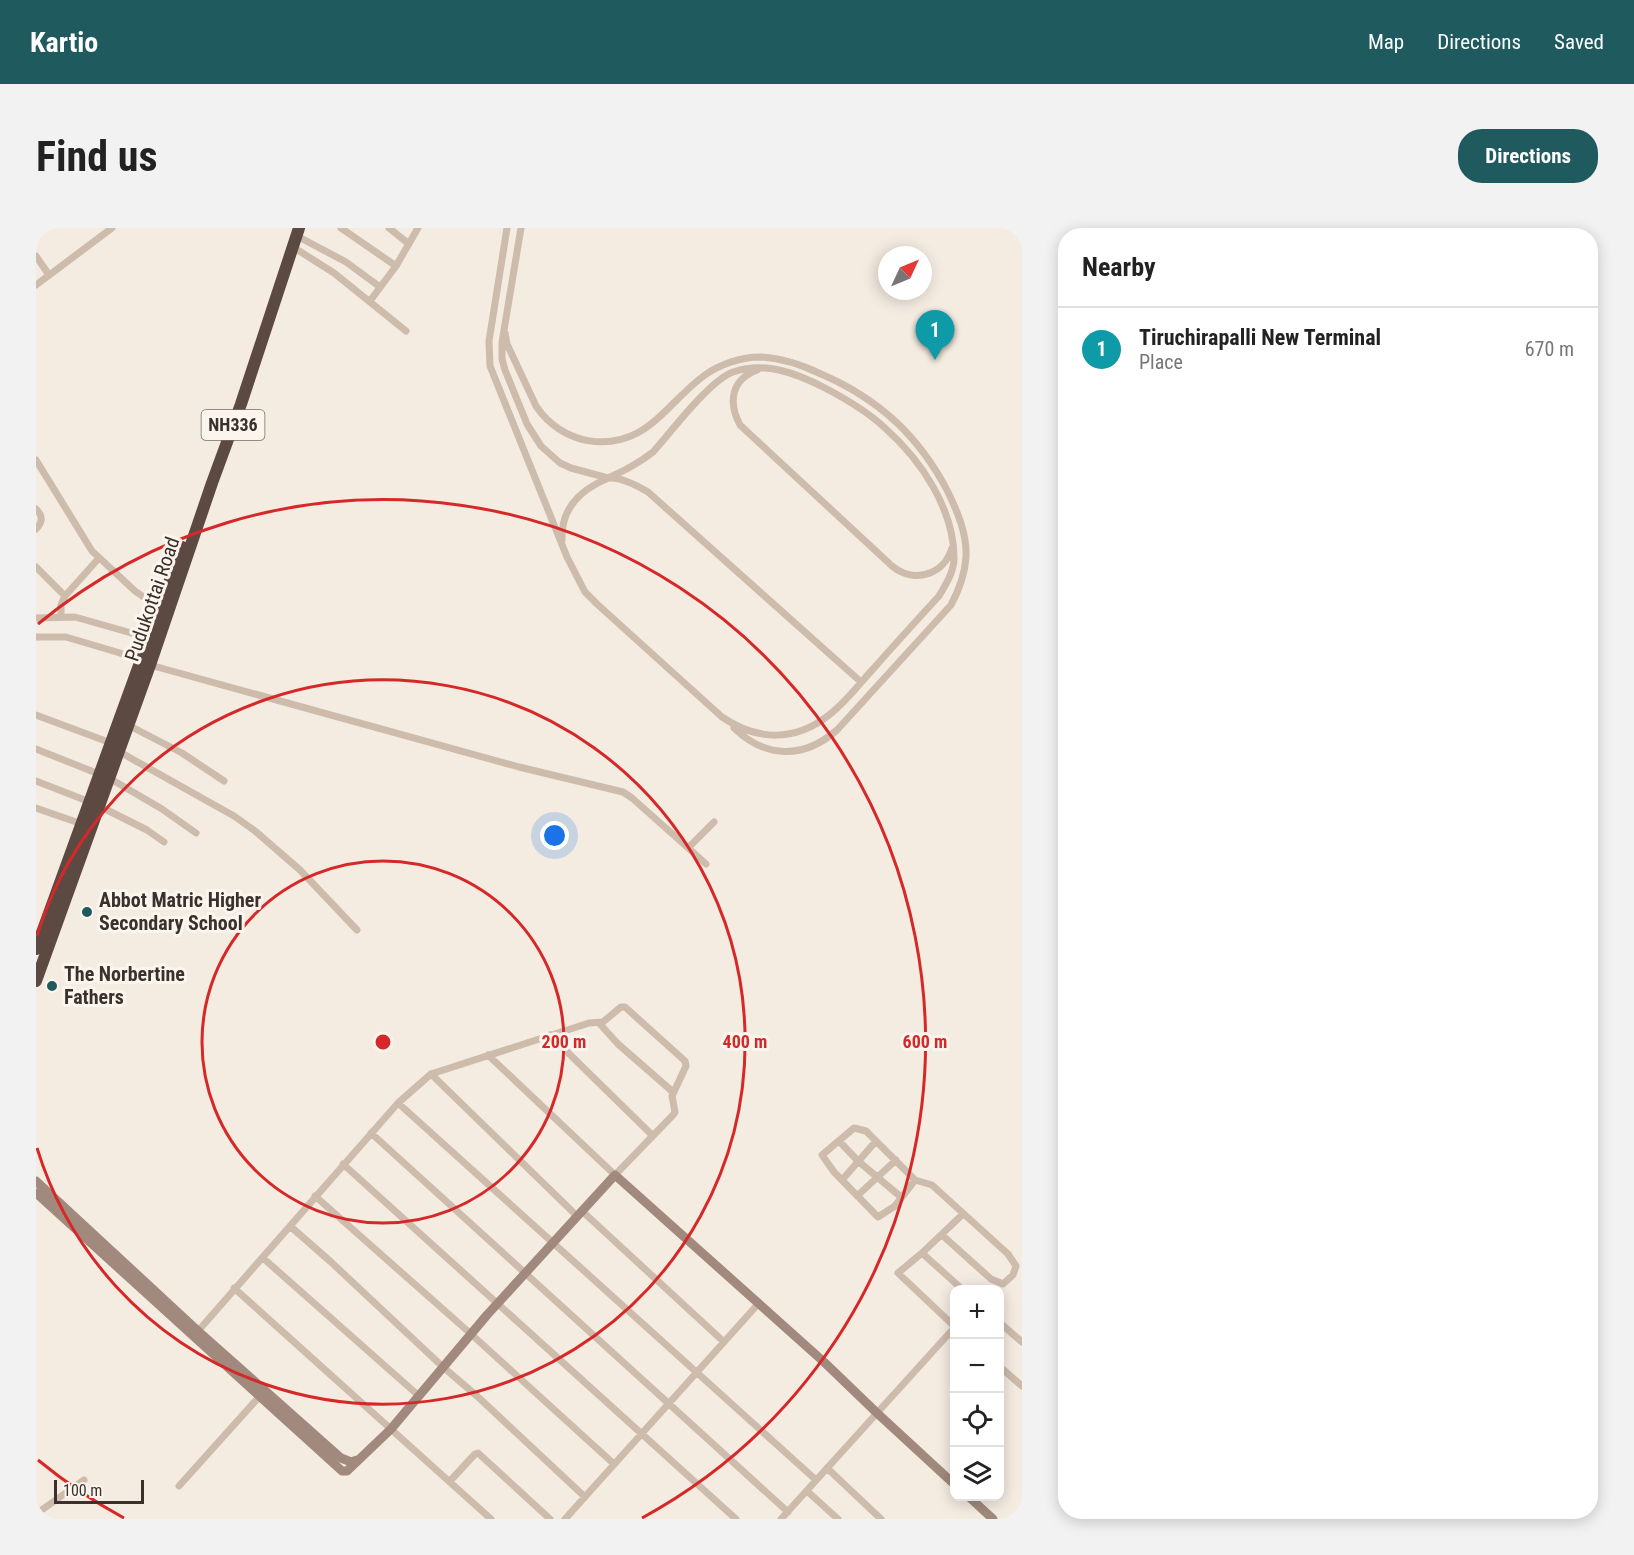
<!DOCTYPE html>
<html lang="en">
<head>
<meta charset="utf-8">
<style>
	:root { --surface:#fff; --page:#f2f2f2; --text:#222; --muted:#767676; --line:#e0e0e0; --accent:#1f5a5e }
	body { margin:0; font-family:"Roboto Condensed",sans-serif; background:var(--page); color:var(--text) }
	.controls { position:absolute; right:18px; bottom:18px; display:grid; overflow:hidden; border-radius:12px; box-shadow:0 3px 15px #0003 }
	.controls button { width:54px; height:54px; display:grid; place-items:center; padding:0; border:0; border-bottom:2px solid var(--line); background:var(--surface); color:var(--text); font:30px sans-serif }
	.compass { position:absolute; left:842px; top:18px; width:54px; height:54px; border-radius:50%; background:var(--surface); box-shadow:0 3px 15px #0003; rotate:46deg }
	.scale { position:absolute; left:18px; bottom:15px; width:90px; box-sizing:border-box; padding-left:6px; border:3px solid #3b302b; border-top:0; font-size:16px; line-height:21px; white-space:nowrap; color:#3b302b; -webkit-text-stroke:4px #fbf5ee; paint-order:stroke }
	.you { position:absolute; left:519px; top:608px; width:21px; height:21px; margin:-15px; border:4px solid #fff; border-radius:50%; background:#1a73e8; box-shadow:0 0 0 9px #1a73e833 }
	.badge { display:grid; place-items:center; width:39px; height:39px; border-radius:50%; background:var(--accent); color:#fff; font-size:20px; font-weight:700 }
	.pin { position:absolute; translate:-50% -50px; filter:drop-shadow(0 2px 3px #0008) }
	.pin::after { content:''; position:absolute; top:32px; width:21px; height:18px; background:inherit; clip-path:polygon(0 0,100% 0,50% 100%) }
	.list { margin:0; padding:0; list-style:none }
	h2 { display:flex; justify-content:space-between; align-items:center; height:78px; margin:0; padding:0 24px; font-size:26px }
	h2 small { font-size:20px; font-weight:400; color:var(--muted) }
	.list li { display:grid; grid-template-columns:39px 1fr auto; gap:18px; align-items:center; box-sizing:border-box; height:84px; padding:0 24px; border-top:2px solid var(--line) }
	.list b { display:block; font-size:22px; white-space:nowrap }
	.list p { margin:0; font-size:20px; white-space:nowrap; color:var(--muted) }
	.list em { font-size:20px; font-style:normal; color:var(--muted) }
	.icon { flex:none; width:33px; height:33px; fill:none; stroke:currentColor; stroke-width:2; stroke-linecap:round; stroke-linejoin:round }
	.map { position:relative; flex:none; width:986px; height:1291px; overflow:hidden; border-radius:24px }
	header { display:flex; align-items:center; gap:36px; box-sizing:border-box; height:84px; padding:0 30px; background:var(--accent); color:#fff }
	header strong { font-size:28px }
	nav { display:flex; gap:33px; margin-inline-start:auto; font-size:21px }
	.intro { display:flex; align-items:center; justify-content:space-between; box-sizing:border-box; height:144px; padding:0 36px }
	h1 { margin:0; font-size:42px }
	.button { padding:15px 27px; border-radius:24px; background:var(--accent); color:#fff; font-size:21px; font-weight:700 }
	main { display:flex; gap:36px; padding:0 36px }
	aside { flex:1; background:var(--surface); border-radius:24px; box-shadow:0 3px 15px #0003 }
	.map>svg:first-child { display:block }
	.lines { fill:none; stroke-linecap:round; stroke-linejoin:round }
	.street { stroke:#cdbbac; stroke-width:7 }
	.secondary { stroke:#a18a7d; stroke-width:9 }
	.highway { stroke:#5c4a42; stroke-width:12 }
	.ring { fill:none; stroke:#d62828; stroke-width:3 }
	.poi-dot { fill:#1f5a5e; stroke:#fbf5ee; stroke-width:2 }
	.labels { text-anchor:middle; stroke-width:6; stroke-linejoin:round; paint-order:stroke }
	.shield { fill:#fbf5ee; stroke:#756b66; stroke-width:1.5 }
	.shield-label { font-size:18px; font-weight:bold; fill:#3b302b }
	.street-label { font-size:20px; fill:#3b302b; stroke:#fbf5ee }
	.poi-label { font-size:20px; font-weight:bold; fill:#3b302b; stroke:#fbf5ee; text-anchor:start }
	.centre { fill:#d62828; stroke:#fbf5ee; stroke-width:3 }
	.ring-label { font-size:18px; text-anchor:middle; font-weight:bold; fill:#d62828; stroke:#fbf5ee; stroke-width:6; stroke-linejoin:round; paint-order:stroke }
</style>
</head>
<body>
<header>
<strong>Kartio</strong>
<nav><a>Map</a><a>Directions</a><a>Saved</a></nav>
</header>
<div class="intro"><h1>Find us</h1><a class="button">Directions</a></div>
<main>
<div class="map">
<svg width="986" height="1291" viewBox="0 0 986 1291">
	<rect width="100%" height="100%" fill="#f4ebe1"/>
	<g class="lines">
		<path class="street" d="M305,0L360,38
			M353,0L373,16
			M471,0L453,113L454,138L531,329L549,364L561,376L686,489C721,513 759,514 793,487C810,474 823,456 838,440C859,416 881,392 903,368C910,356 918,344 918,330C918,281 885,232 849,200C832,184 810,171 789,160C760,145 729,133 697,144C674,152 635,204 617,224C603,235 588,243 572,250L535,240L524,235L505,218L491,196L469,142L466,131V114L485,0
			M261,8L310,34L344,59
			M257,19L298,45L370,103
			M0,28L13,47
			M0,57L76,0
			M334,73L360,38L382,0
			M469,105L471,116L500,178C526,217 578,226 615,196C634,181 649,161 669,147C684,136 706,129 724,129C746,130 766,137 785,146C843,171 883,208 912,264C922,285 931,306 930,329C929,346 923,362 915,377L801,502C768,531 730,531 698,500
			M721,142C695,152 692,174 704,197L856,338C878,356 908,347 916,320
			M0,232L56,323L99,363L123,380
			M0,281C7,288 7,294 0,301
			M526,312C525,286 538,268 560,256C564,254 569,251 573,250C586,249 602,258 612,264L825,454
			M0,339L29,368
			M25,388V377L29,368L63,330
			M0,390L39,389L113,410
			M0,409H30L84,425L105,434
			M114,437L483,539L587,564L596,570L650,618H654L678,594
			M0,487L75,515
			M92,497L146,525L188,553
			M0,521L73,550L126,581L160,605
			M82,523L198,588L219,603L264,642L321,702
			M0,553L54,574
			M63,578L111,602L128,614
			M0,580L46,596
			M650,618L670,636
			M563,795L582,816L637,864
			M514,807L616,907
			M395,846L541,988
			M362,875L780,1252
			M335,905L752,1284
			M803,913L822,933L865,969
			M307,936L700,1291
			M806,952L840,913
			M879,952L859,978L842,989L798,944L786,927L818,900L830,903L879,952L896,957L972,1026L980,1038L977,1047L967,1056L955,1051L906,1007
			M279,968L435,1106L578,1236
			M821,968L860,932
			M546,983L688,1114
			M254,998L295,1034L407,1139L441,1168L549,1269
			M886,1025L927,1062
			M227,1030L383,1168
			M198,1060L455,1291
			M963,1094L986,1114
			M918,1098L862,1045L886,1025L927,986
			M162,1103L362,875L395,846L553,795L567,794L585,779H589L649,833L650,838L636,868L639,884L637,887L579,947L452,827
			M963,1138L986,1158
			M791,1240L845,1291
			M414,1253L439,1226L442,1225L514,1291
			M143,1258L223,1169
			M771,1263L802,1291
			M0,1286L48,1252
			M529,1291L723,1075
			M745,1291L918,1100"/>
		<path class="secondary" d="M0,953L162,1103L305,1230L315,1234L321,1232
			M0,965L306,1243H311L355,1201L451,1087L579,947L788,1134L841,1185L918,1256
			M932,1268L957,1291"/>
		<path class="highway" d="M0,721L146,319
			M0,753L114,437L176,255L205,176L263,0"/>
	</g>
	<g class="ring">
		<circle cx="347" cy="814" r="181"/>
		<path d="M1 708A362 362 0 1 1 1 920"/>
		<path d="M88 1290A542 542 0 0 1 2 1232M2 396A542 542 0 1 1 606 1290"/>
	</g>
	<g class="poi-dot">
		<circle cx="51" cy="684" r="6"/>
		<circle cx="16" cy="758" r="6"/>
	</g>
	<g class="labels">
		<rect class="shield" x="165.5" y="182" width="63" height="30" rx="4.5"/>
		<g class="shield-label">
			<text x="197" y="203">NH336</text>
		</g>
		<g class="street-label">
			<text transform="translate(116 371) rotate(-71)" y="7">Pudukottai Road</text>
		</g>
		<g class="poi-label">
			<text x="63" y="679">Abbot Matric Higher<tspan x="63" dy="23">Secondary School</tspan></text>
			<text x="28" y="753">The Norbertine<tspan x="28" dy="23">Fathers</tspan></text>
		</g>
	</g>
	<circle cx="347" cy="814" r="9" class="centre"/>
	<g class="ring-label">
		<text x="528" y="820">200 m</text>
		<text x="709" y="820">400 m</text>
		<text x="889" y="820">600 m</text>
	</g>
</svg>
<div class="controls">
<button>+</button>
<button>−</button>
<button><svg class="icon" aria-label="locate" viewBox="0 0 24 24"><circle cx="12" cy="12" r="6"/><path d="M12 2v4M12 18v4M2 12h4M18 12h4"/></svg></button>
<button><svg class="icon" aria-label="layers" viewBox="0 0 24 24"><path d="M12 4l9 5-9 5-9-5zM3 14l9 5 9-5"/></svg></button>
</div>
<svg class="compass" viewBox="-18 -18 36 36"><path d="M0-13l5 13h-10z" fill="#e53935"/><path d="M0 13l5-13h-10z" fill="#767676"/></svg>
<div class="scale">100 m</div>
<div class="you"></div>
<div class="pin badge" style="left:899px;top:132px;background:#0f9aa8">1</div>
</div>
<aside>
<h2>Nearby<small></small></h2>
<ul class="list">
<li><span class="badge" style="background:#0f9aa8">1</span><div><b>Tiruchirapalli New Terminal</b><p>Place</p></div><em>670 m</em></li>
</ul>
</aside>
</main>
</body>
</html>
